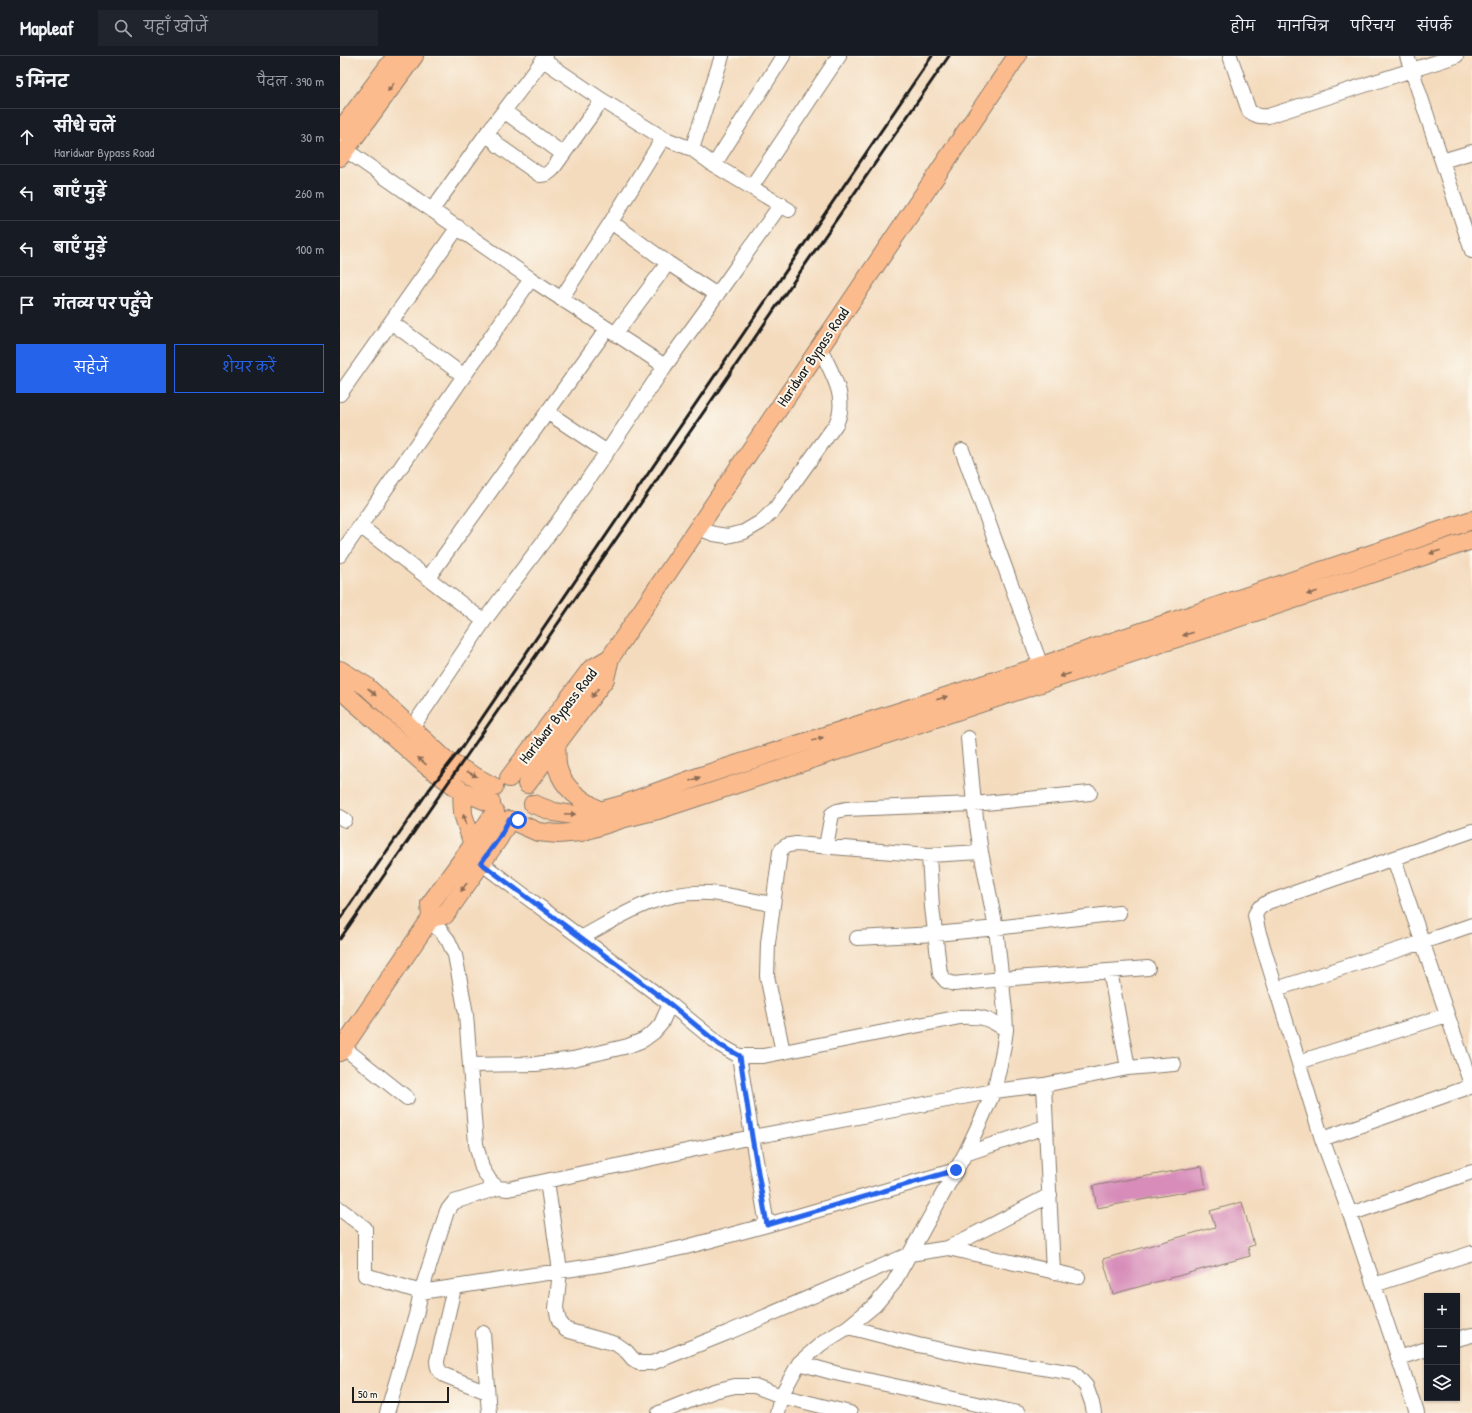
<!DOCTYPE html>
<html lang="hi">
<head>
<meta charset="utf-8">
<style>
	:root { --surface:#171b24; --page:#20242c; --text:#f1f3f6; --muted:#9ea1a6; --line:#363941; --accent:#2563eb }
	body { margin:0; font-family:"Patrick Hand","Playpen Sans Deva",sans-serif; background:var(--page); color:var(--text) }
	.controls { position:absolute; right:12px; bottom:12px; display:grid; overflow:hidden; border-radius:0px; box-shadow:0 1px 3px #0004 }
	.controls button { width:36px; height:36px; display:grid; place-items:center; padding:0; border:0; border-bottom:1px solid var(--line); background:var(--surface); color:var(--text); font:20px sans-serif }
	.scale { position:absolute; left:12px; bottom:10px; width:97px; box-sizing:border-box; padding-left:4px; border:2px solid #1c1c1c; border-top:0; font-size:11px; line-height:14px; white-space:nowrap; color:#1c1c1c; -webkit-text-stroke:3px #fbf7ec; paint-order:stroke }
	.stop { position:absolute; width:12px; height:12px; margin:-9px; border:3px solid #2563eb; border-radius:50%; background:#fff }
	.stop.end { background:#2563eb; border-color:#fff; box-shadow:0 1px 4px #0008 }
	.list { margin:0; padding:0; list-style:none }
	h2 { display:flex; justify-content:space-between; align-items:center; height:52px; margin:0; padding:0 16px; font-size:17px }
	h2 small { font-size:13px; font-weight:400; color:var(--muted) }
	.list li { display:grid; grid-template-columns:26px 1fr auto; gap:12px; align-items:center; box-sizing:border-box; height:56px; padding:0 16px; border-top:1px solid var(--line) }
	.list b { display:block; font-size:15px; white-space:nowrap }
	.list p { margin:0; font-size:13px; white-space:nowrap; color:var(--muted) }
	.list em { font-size:13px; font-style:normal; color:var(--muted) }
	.actions { display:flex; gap:8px; padding:12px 16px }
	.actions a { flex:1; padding:9px 0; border:1px solid var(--accent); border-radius:0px; text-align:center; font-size:14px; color:var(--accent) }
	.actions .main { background:var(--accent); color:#fff }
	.icon { flex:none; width:22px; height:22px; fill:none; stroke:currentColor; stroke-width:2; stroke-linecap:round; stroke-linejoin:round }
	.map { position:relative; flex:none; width:1132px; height:1357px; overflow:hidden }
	header { display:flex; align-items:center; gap:24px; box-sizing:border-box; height:56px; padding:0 20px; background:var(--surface); border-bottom:1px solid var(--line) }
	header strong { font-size:19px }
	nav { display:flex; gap:22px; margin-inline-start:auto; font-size:14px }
	.search { width:280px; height:36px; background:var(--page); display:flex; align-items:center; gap:10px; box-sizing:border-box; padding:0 14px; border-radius:0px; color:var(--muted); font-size:15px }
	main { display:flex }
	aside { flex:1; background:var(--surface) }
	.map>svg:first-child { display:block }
	.building { fill:#d78cb9 }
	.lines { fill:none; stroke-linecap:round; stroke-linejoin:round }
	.minor-casing { stroke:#887c6d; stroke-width:16 }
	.major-casing { stroke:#887c6d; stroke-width:20 }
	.minor { stroke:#fff; stroke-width:14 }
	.major { stroke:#fbbb8d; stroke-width:18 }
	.rail { stroke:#1c1c1c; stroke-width:3 }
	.oneway { fill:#8c6c54 }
	.route { stroke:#2563eb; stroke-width:5 }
	.labels { text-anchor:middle; stroke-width:4; stroke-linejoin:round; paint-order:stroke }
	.street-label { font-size:15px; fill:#1c1c1c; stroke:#fbf7ec }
</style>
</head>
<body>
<header>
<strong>Mapleaf</strong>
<div class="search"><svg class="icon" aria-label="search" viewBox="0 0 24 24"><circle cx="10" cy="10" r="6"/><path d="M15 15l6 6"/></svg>यहाँ खोजें</div>
<nav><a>होम</a><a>मानचित्र</a><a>परिचय</a><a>संपर्क</a></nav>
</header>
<main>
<aside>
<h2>5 मिनट<small>पैदल · 390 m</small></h2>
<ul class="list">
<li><svg class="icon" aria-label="ahead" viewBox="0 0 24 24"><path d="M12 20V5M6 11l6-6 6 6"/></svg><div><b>सीधे चलें</b><p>Haridwar Bypass Road</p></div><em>30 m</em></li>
<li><svg class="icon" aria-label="left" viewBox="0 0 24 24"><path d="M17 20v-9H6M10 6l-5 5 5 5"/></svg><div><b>बाएँ मुड़ें</b></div><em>260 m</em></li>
<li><svg class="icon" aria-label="left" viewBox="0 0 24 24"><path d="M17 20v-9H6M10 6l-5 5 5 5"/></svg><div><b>बाएँ मुड़ें</b></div><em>100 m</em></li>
<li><svg class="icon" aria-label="arrive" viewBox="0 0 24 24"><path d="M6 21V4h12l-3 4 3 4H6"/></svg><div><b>गंतव्य पर पहुँचे</b></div></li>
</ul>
<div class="actions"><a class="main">सहेजें</a><a>शेयर करें</a></div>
</aside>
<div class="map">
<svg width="1132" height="1357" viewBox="0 0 1132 1357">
	<rect width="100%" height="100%" fill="#fbf7ec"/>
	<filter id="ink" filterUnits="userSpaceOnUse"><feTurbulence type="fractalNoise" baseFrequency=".025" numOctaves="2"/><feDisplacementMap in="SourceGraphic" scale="8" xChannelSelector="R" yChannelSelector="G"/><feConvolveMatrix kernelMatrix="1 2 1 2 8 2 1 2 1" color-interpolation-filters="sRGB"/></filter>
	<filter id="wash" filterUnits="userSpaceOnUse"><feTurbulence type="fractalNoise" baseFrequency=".012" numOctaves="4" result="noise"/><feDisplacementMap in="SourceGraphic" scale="16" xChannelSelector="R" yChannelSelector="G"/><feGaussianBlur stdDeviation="0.9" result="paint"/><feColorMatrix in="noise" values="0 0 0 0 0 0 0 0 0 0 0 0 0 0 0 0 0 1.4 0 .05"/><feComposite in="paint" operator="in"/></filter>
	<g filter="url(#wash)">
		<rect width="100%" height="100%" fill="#f4dbbe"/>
		<g id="blocks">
			<path class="building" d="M862,1110L866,1132L757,1152L753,1130Z
				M902,1146L914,1189L908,1191L910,1200L773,1238L763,1203L875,1171L870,1155Z"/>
		</g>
	</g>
	<g filter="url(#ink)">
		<use href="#blocks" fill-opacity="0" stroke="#887c6d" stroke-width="1"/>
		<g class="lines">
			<g class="minor-casing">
				<path id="minor" d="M206,0L203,4L262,44L323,82L352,93L374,109L449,154
					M890,0L909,55C916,60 920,61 928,60L1116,0
					M1067,0L1132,195
					M203,4L147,77L159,90L200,119L207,118L212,114L262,44
					M164,55L223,98
					M0,90L191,223L325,310
					M352,93L382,0
					M1102,105L1132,96
					M374,109L443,0
					M412,130L499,0
					M92,154L147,77
					M271,166L328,207L377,239
					M221,243L271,166L323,82
					M51,266L124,320
					M275,278L328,207
					M0,338L118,171
					M207,356L267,396
					M622,394L701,610
					M20,470L144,565
					M357,472L374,478L387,480L404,476L421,466L435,453L496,368C509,342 491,316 480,292
					M0,499L191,223
					M88,522L267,273
					M72,672L144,565L215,470L267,396L325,310L386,226L441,148
					M628,682L634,748L641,796L656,872L665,955L666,974
					M0,761L5,764
					M486,790L492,758L497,755L506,753L634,748L750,737
					M589,799L592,851L600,918L606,925L614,928L662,923L808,912
					M1054,803L1132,1031
					M141,807L330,948L380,989L399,1000H423L620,961C642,960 648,962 666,974L663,995L654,1035L642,1062L625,1098L553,1228L535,1249L508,1271L481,1288L459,1307L441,1340L437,1357
					M89,865L101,875L108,884L115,899L119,920L126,958L136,1088L142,1112L150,1125L158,1132L168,1133L412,1081L654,1035L704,1029L788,1012L834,1008
					M241,882C283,859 318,834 369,837C388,838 412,845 432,848
					M517,882L596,878L656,872L779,857
					M770,915L788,1012
					M936,933L1083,886L1132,869
					M3,991L67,1042
					M443,996L427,920L428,887L440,796C444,789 448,789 456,788L589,799L641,796
					M399,1000L412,1081L427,1169
					M959,1006L1107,959
					M130,1009L196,1008L233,1003L288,990L303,984L314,976L321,968L330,948
					M704,1029L713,1216
					M982,1083L1132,1030
					M625,1098L705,1071
					M207,1125L220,1215L216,1252L219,1265L226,1274L276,1288L286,1295L293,1303L299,1307H312L387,1277L570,1198L608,1192L710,1139
					M0,1153L25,1172V1219L81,1236L272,1207L346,1191L427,1169L616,1114
					M1010,1158L1132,1116
					M608,1192L738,1221
					M1034,1229L1132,1197
					M114,1232L97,1305C97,1312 99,1315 104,1319L147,1336
					M508,1271L578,1289L635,1301L734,1317L746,1330L752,1347L754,1357
					M143,1277L149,1357
					M1117,1283L1132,1279
					M1058,1302L1087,1293
					M459,1307L495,1317L678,1357
					M47,1357L76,1259L81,1236L107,1155L114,1146L158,1132
					M319,1357L374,1335L395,1330H415L441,1340L510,1357
					M1077,1357L1010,1158L982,1083L918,874L915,859L919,852L928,846L1132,775"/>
			</g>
			<g class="major-casing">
				<path id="major" d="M0,75L56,0
					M0,101L74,0
					M0,614L26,630L107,705L154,731
					M0,633L87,710L122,735L151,747
					M216,690C217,697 216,706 218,713C224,734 242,744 260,755
					M169,722L251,613L270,602
					M187,728L265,623L270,602L677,0
					M122,735L123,758L133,789
					M193,748L214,756L233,759L260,755L282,749L361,720L701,610L1132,464
					M173,765L198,776L218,778L241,776L285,762L318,754L1132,484
					M91,862L105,859L159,782L169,764
					M0,996L91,862L90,848L133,789L155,756"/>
			</g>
			<use href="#minor" class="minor"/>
			<use href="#major" class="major"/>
			<path class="rail" d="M0,863L89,734L123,690L592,0
				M0,883L130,695L609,0"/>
		</g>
		<defs><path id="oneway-solid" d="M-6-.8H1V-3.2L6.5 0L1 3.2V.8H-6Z"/></defs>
		<g class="oneway">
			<use href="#oneway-solid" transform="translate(51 31) rotate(126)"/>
			<use href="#oneway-solid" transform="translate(1095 496) rotate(162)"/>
			<use href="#oneway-solid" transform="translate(972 537) rotate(162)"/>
			<use href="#oneway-solid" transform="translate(848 578) rotate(162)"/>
			<use href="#oneway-solid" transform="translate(725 619) rotate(162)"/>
			<use href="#oneway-solid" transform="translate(32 636) rotate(43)"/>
			<use href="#oneway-solid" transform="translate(255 637) rotate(126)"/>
			<use href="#oneway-solid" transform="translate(602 642) rotate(-18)"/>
			<use href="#oneway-solid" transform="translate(478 683) rotate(-18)"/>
			<use href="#oneway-solid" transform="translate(82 705) rotate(-139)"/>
			<use href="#oneway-solid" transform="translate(132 718) rotate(28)"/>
			<use href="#oneway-solid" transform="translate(355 723) rotate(-20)"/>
			<use href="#oneway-solid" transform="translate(230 758) rotate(3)"/>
			<use href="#oneway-solid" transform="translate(125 763) rotate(-106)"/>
			<use href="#oneway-solid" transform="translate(124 831) rotate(125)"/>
		</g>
	</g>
	<g class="lines" filter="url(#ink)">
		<path class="route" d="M178,764H169L159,782L141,807L330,948L380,989L400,1000L412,1081L427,1169L616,1114"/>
	</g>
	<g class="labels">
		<g class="street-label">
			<text transform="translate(473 301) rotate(-56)" y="5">Haridwar Bypass Road</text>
			<text transform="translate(218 660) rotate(-52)" y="5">Haridwar Bypass Road</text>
		</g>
	</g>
</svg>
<div class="controls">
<button>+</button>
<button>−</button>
<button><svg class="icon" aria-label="layers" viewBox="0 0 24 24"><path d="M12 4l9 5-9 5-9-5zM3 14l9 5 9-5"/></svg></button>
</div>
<div class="scale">50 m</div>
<div class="stop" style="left:178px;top:764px"></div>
<div class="stop end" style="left:616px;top:1114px"></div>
</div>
</main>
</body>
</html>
